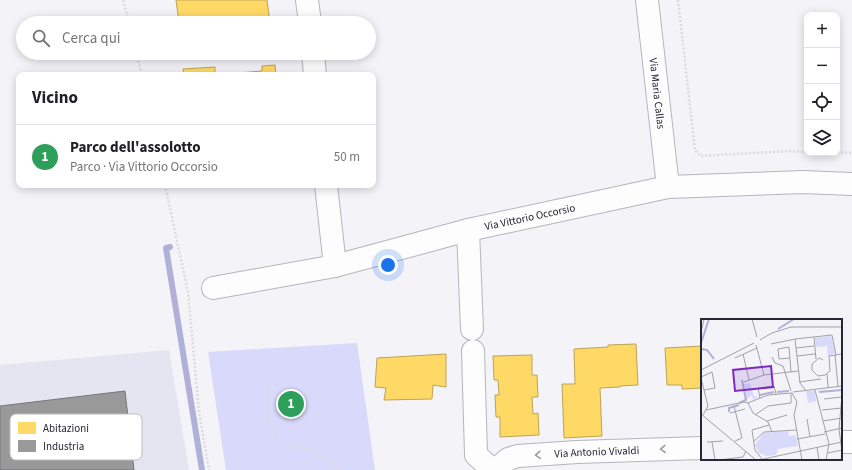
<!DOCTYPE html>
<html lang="it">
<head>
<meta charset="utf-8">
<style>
	:root { --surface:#fff; --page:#f2f2f2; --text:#202124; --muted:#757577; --line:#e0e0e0; --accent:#0b8043 }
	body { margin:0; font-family:"Source Sans 3",sans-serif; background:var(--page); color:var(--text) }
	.controls { position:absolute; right:12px; top:12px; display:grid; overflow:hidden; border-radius:8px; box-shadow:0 2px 10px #0003 }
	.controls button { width:36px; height:36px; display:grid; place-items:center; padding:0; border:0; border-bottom:1px solid var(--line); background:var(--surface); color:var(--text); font:20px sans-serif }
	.you { position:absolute; left:388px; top:265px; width:14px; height:14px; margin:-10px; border:3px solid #fff; border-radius:50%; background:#1a73e8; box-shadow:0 0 0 6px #1a73e833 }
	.badge { display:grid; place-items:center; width:26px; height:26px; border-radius:50%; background:var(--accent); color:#fff; font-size:13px; font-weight:700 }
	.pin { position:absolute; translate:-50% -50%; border:2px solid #fff; box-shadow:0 1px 4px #0006 }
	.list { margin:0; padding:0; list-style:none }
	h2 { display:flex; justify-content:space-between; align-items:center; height:52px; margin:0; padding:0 16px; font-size:17px }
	h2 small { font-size:13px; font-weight:400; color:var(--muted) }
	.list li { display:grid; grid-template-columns:26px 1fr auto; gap:12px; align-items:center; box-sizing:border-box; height:64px; padding:0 16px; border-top:1px solid var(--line) }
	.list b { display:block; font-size:15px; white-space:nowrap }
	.list p { margin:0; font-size:13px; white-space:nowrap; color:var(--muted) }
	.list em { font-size:13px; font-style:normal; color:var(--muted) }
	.icon { flex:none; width:22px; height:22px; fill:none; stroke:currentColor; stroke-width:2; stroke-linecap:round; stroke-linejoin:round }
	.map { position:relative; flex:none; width:852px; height:470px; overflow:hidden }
	.search { position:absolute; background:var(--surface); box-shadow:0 2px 10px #0003; left:16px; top:16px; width:360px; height:44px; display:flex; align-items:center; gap:10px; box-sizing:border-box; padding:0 14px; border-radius:22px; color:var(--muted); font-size:15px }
	.panel { position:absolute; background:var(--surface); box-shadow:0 2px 10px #0003; left:16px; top:72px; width:360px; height:116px; border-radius:8px }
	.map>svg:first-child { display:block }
	.built { fill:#e4e5f1 }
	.green { fill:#d9d9fb }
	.homes { fill:#ffd966; stroke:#bea357 }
	.industry { fill:#999; stroke:#76767b }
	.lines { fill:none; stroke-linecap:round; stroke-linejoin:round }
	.stream { stroke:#b0b0d9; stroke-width:6 }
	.street-casing { stroke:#b5b5be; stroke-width:24 }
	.path { stroke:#dbdbde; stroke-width:2.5; stroke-dasharray:2 2; stroke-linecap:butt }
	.street { stroke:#fdfdfe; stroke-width:22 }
	.oneway { stroke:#9c9ca3 }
	.labels { text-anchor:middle; stroke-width:4; stroke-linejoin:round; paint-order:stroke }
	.street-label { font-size:11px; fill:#262634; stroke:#fff }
	.inset-river { fill:none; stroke:#b0b0d9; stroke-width:2 }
	.inset-road { fill:none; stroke:#a1a1aa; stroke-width:1 }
	.view { fill:#7b2cbf; fill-opacity:0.15; stroke:#7b2cbf; stroke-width:2 }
	.inset-edge { fill:none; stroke:#262634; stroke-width:2 }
	.key { fill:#fff; stroke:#bebec2; stroke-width:1 }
	.key-label { font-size:11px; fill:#262634 }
</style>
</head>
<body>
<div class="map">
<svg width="852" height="470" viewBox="0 0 852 470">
	<rect width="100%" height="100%" fill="#f3f3f8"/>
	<path class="built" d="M169,350L189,470H0V365Z"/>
	<path class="green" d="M357,343L375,470H226L208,352Z"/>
	<path class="homes" d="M176,0H267L270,23H179Z
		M275,65L276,75H184L183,69L215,67V75L262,71V66Z
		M636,344L638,385L620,386V387L600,388L602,436L564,438L562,384H575L574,349L608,347V345Z
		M702,346V388L682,389V385H667L665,348Z
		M446,354V387L433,385L432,399L384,400L386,388L375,387L377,358Z
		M532,355V375H537L538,397H532L533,414L538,413L539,435L500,437V417H496L495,395H499L498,380H494L493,356Z"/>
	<path class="industry" d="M125,391L134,470H0V406Z"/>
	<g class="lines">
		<path class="stream" d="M170,247L166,248L202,470"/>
		<g class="street-casing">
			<g id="street">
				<path d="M307,0L310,23"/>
				<path id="s1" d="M647,0L668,187"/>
				<path d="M313,53L315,75"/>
				<path d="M326,185L335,266"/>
				<path d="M468,230L472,329"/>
				<path id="s2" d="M213,288L335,266L468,230L668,187L803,182L852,184"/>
				<path d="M473,351L476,455L493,470"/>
				<path d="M841,442H852"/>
				<path id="s3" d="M497,470L501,465L508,459L518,456L577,452L702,448"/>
			</g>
		</g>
		<path class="path" d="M123,0L129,23
			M678,0L695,150L700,156L790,151L807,152
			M136,53L142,75
			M837,152L852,153
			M165,185L188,292L199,412L209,470
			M268,383L267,417L278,441L287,447L309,448L325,455L337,470"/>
		<use href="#street" class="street"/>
	</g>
	<defs><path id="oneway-chevron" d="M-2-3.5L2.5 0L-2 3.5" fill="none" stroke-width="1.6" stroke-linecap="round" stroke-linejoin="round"/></defs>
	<g class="oneway">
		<use href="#oneway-chevron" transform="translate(663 449) rotate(178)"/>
		<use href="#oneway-chevron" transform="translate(538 455) rotate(176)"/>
	</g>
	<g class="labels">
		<g class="street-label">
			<text dy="4" stroke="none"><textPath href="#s1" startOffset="94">Via Maria Callas</textPath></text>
			<text dy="4" stroke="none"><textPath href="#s2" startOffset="325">Via Vittorio Occorsio</textPath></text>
			<text dy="4" stroke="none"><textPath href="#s3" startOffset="105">Via Antonio Vivaldi</textPath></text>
		</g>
	</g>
	<g transform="translate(701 319)">
		<rect width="141" height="141" fill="#f3f3f8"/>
		<path d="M130,17L134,34L127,37L126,27L115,28L114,19ZM49,64L53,77L58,78L52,81L51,76L46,80L43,65ZM105,72H114L115,82L107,84ZM87,112L88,117L95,116L97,127L77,130L75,136L66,137L58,134L54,126L62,114Z" fill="#d9d9fb"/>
		<path class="inset-river" d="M77,10L93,0M0,24L8,0M0,30L6,31L13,40M76,73L88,72M118,73L141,71M59,76L73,73M38,84L45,81L41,61M28,93V89L38,86"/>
		<path class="inset-road" d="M51,0L56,18M0,14L3,0M113,18L115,40M59,21L71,14L90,8H141M70,25L94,20M55,26L63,56M95,29L113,27M42,35L48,61M134,36L137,67M96,37L114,35M71,38L74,44L82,47L90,72M34,39L56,29M89,39L78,40L77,30L88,28L90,53M122,41L118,39L111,45V51L117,57L124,56L129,52L128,37L141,35M0,51L53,24M126,55L127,68M0,58L11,53L14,69L3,71M0,59L7,87L2,96M43,63L63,56L97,52M98,63L120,60M114,71L128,125L125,141M105,72L99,64L94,20L131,16L135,36M92,73L141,67M91,74L96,83L93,96L101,141M141,76L138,110L141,133M59,79L57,69L73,67L75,75M123,80L140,78M47,84L52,94L67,103L71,113M33,87L41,119L34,122M5,91L43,83L47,84L67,76L91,74M121,91L141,89M29,94L44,90M0,95L55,141M54,96L67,87L90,84V75M106,100L109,118M66,102L86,96M122,102L141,99M123,113L141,109M96,120L124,115M53,122L63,113L95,111M6,123L22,122M11,123L14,141M116,128L118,141M127,134L141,131M61,140L54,131L51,111L68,106M18,141L42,138L45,132M58,141L141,123"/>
		<path class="view" d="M70,47L72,68L34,72L32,51Z"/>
		<rect width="141" height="141" class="inset-edge"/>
	</g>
	<rect x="10" y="414" width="132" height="46" rx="6" class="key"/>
	<rect x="18" y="422" width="18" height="12" fill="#ffd966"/>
	<rect x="18" y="440" width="18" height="12" fill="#999"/>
	<g class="key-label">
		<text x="43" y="432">Abitazioni</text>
		<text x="43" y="450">Industria</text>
	</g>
</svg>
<div class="controls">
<button>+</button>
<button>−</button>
<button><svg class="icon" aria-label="locate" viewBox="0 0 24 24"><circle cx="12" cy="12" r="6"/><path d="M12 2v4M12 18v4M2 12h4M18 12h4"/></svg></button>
<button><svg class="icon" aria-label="layers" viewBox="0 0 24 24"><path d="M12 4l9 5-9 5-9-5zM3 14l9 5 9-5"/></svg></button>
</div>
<div class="you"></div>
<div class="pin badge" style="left:291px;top:404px;background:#2e9e5b">1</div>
<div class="search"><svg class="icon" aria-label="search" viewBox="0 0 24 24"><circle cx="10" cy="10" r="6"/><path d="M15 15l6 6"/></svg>Cerca qui</div>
<section class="panel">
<h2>Vicino<small></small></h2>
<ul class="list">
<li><span class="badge" style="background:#2e9e5b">1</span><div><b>Parco dell'assolotto</b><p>Parco · Via Vittorio Occorsio</p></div><em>50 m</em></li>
</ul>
</section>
</div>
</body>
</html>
